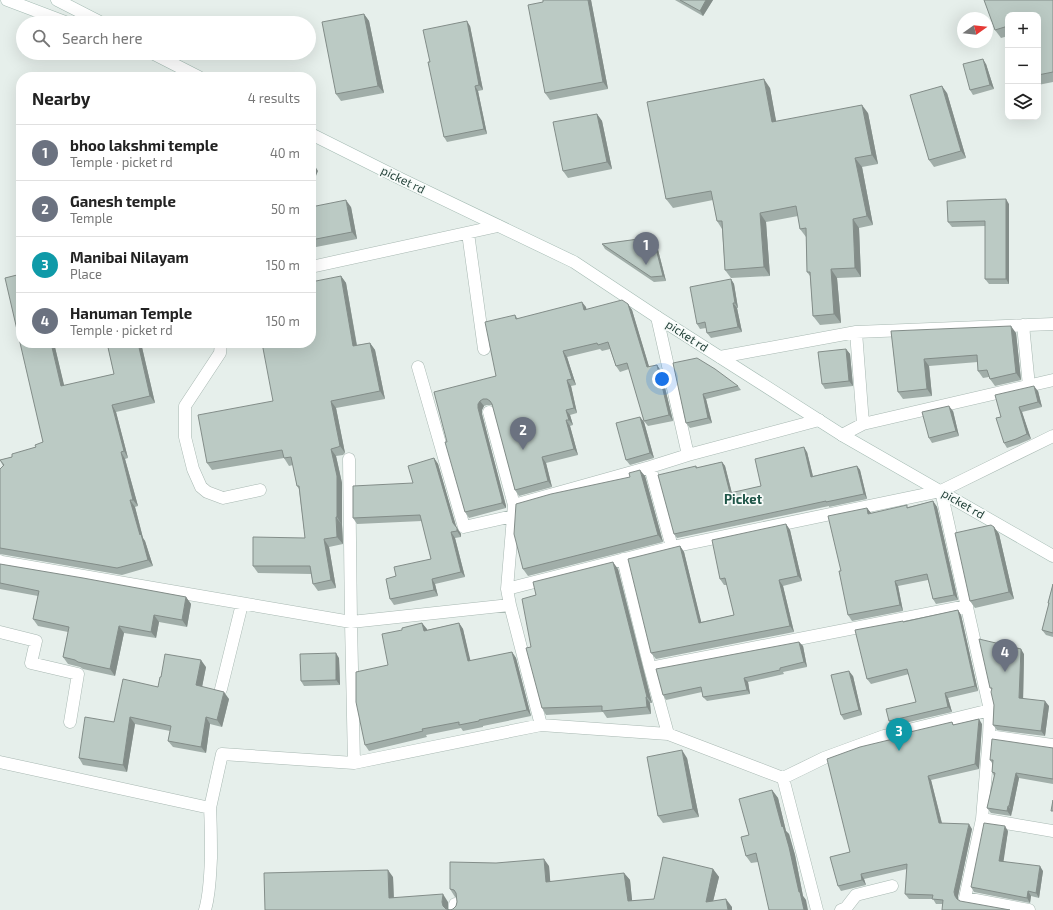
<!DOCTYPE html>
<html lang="en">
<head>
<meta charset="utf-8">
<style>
	:root { --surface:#fff; --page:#f2f2f2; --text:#222; --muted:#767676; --line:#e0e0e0; --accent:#db2777 }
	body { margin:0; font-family:"Exo 2",sans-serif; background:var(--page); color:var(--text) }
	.controls { position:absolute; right:12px; top:12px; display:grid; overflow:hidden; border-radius:8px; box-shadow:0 4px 16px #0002 }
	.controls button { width:36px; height:36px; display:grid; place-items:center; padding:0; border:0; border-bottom:1px solid var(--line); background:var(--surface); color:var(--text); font:20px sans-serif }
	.compass { position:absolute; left:957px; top:12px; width:36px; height:36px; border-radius:50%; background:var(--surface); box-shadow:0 4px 16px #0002; rotate:75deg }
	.you { position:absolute; left:662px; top:379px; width:14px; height:14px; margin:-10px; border:3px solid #fff; border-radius:50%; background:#1a73e8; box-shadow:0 0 0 6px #1a73e833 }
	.badge { display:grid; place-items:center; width:26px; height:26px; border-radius:50%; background:var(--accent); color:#fff; font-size:13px; font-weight:700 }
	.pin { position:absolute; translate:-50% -33px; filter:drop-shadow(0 1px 2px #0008) }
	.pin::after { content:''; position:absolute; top:21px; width:14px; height:12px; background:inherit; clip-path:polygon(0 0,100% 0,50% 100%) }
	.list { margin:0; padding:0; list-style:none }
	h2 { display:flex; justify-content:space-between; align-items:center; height:52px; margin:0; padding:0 16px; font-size:17px }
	h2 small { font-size:13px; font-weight:400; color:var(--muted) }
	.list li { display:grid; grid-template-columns:26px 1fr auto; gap:12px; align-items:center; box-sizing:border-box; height:56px; padding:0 16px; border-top:1px solid var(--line) }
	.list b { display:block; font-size:15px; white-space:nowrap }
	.list p { margin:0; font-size:13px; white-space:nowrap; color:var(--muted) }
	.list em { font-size:13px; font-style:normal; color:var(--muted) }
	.icon { flex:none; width:22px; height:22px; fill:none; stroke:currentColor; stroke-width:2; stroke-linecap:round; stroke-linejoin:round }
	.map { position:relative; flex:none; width:1053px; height:910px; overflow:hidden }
	.search { position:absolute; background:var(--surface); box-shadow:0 4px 16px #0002; left:16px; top:16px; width:300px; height:44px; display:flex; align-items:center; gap:10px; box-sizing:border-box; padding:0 14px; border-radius:22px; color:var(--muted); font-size:15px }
	.panel { position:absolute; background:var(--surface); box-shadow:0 4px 16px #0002; left:16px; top:72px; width:300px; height:276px; border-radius:16px }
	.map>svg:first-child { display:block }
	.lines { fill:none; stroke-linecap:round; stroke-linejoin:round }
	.street-casing { stroke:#a8b8b2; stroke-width:13 }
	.secondary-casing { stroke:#a4bbb3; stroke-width:13 }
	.street { stroke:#fff; stroke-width:12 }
	.secondary { stroke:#fff; stroke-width:12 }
	.wall { fill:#a1aea9 }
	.shaded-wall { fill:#838d89 }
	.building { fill:#bbcac4; stroke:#838d89 }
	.labels { text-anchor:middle; stroke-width:3.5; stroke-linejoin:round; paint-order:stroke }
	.street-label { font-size:12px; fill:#24423a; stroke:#f7fbf9 }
	.neighbourhood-label { font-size:13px; font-weight:bold; fill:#1f5548; stroke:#f7fbf9 }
</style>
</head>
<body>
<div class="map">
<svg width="1053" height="910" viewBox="0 0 1053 910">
	<rect width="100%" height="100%" fill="#e6efeb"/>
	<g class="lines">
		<g class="street-casing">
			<path id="street" d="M468,233L484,349
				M311,267L498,226
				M657,317L688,455
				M1023,325L1029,386
				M856,332L863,424
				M221,343L220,353L185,406V437L193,469L201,487L207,492L223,498L260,490
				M720,357L856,332L1053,324
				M418,367L464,527L513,516
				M489,412L514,505
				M842,435L863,424L1053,380
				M349,459L351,622L354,763
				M650,467L672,547
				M941,491L990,710
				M623,559L650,668L668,734
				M0,561L2,562L351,622L510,605L507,589L672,547L941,491L1053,436
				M507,589L514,505L650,467L688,455L819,420
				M510,605L541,725
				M0,632L36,641L31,663L78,674L70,722
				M650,668L967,606
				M221,689L242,604
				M989,736L1053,745
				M0,762L210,808L222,754L354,763L541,725L668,734L783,778
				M982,819L965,898L1029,910
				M455,904V910
				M205,910C210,893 210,876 211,858C211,841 211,825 210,808
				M817,910L783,778L824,758L884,736L990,710L989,736L982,819L1053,831
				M841,910L846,908L856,895L892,886"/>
		</g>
		<g class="secondary-casing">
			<path id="secondary" d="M7,0L68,23
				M57,0L102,23
				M152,53L199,77
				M311,134L401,179L574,262L657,317L842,435L1053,556"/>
		</g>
		<use href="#street" class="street"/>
		<use href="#secondary" class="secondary"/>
	</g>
	<path class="wall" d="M543,0H591L608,89L550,100L545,93Z
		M675,0H713L703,16Z
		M984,0H1053V82L1038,85V15H1008V36L1001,38L995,30Z
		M364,14L369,21L384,93L341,101L336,94Z
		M470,26L483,90L478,91L487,134L447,142L444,137L430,62Z
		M986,64L994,89L973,95L970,90Z
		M770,88L776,122L868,113L878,164L862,167L873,225L859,228L861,277L837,278L841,323L820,325L813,316L810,276L807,272L806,237L800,229L798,216L766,222L770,276L731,278L725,270L722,229L717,221L713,200L673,208L666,199Z
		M947,93L966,158L934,167L929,160Z
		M597,114L602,121L612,169L568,178L563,171Z
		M1009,204V284H989L985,279V226L952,227L948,222Z
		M311,207H351L357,239L311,248Z
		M653,237L656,242L666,281L654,282L605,249L602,244Z
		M341,276L346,283L357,345L370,343L375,350L385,399L336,408L345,453L343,455L336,456L342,483V525L343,544L329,547L336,588L318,591L313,584L311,574L258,573L253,566L305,538L299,489L297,486L293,465L289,466L284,458L212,470L207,463L273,401Z
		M731,279L734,284L738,308H737L742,332L711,338L707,333L706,328L700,329L697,324Z
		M628,304L632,310L649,367L657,365L661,371L673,421L648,426L644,421L629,369L620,372L616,366L610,349L602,351L600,349L567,357L576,385L571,386L577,413L570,415L573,425L570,426L578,455L546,463L552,487L519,496L515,490L493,406L491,405H487L484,406L482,410V414L506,506V508L469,518L465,512L447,442L496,376L515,315L518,319L586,307V310Z
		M891,331L1016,333L1021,380L995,386L990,379L989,377L983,378L978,371V362L929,366L932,396L903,399L898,392Z
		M21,343H54L64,386L114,374L107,343H141L155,403L116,412L128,458L125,459L138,506L135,507L143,538L145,541L153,566L122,575L0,554V469L3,466L0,460L12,457L36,447L43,442Z
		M846,349L850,354L853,386L825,389L822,384Z
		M673,363L738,386L741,390L706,399L712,423L690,428L686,423Z
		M1038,391L1042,407L1022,412L1031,439L1019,444L1007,448L1004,443L1001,417Z
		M953,411L959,436L932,443L929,438Z
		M640,417L644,422L654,458L630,465L626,460Z
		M807,452L813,476L857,466L860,470L867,499L829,507V506L677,538L674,534L696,466L697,468L722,462L725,466L732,493L761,486Z
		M434,458L438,464L456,527L461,534V537L455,538L465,577L435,584L438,596L394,605L390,599L396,576L431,559L422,521L357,524L353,518L413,483Z
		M645,476L663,542L528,576L523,569Z
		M933,501L937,507L958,600L936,604L933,599L928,580L898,586L903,611L852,621L848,615L841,571L867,508L871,513L908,507Z
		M786,524L790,530L802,581L783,586L794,632L656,659L651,653L680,546L684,552L701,622L734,615L727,585H724L720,579Z
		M994,527L999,534L1014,599L975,608L970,601Z
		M0,564L186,597L191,604L187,627L159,622L156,638L124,633L115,676L83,669L80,667L68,664L63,657L68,632L38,626L33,619L38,596L0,589Z
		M618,569L652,703H650L651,714L607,718L603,712L546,715L542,708L531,647L536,595Z
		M1053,584V637L1046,635L1042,630L1049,604L1048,603Z
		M958,610L961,615L978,691L948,698L952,712L892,726L889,721L916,702L909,674L871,684L867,679L904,621Z
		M422,623L427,630L459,623L463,629L470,661L512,652L516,658L531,716L483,726V727L463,731L461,728L426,735L427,737L369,751L365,745L402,630Z
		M799,642L803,646L807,667L783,672L784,674L748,682L750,694L707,701L703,697L702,692L666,700L663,695Z
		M1024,654L1023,699L1049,706L1045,736L997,730L993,725L994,705L992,689L990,688Z
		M339,658L340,685L304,686L301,681Z
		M206,667L202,687L229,699L222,727L210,724L206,753L173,747L168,741L170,731L135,724L127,772L83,765L79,758L114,722L158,687L161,677Z
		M853,676L862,715L844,720L841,715Z
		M952,722L954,725L982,724L979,769L931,780L942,823L972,829L958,896V900L943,904H936L933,899H909L905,894L907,869L864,879L866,885L841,891L838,886L893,739Z
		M1053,748V784L1019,778L1012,812V811L1011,816L991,813L987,808L994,776L992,772V763L990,760Z
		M687,758L699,817L663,823L658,816Z
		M772,790L778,798L786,831L789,834L795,855L803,896L806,900L758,862L751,863L746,856L749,835Z
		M1008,831L1003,861L1043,871L1039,898L1031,896L1030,903L974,892L971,887Z
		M549,866L550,882L624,873L630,880L632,901L654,899L713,869L719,877L713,901L732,907V910H265L393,877L394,898L448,902V909L450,910L453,909L456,906L457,902V897H455L450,889Z"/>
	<path class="shaded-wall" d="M588,0H591L608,89L603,82Z
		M706,0H713L703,16L700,11Z
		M364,14L369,21L384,93L378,86Z
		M467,21L470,26L483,90L479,85Z
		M983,59L986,64L994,89L990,85Z
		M764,79L770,88L778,131L772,122Z
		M475,86L478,91L487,134L484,129Z
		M942,86L947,93L966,158L961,151Z
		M862,105L868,113L878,164L872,155Z
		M597,114L602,121L612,169L607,162Z
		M855,158L862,167L873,225L867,216Z
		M315,166L318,171L311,188V175Z
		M1006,199L1009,204V284L1006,279Z
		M346,200L351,207L357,239L352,232Z
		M760,213L766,222L770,276L764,267Z
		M853,219L859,228L861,277L855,268Z
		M653,237L656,242L666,281L663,276Z
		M831,269L837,278L841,323L834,314Z
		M341,276L346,283L358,353L353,346Z
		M731,279L734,284L738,308L735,303Z
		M582,302L586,307L588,316L584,310Z
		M733,303L737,308L742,332L738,327Z
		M628,304L632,310L651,373L647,367Z
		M1011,326L1016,333L1021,380L1016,373Z
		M51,343H54L66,393L61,386Z
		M138,343H141L155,403L150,396Z
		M370,343L375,350L385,399L380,391Z
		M846,349L850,354L853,386L849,381Z
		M563,351L567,357L576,385L572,379Z
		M924,359L929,366L932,396L927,389Z
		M657,365L661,371L673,421L669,415Z
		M567,380L571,386L577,413L574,408Z
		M1034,386L1038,391L1042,407L1038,402Z
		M703,394L706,399L712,423L708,418Z
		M331,401L336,408L345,453L340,446Z
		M480,401L484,406L482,410V414L506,506V508L502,503L478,408V404Z
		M112,405L116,412L128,458L124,451Z
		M949,406L953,411L959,436L956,431Z
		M1019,407L1022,412L1031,439L1027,434Z
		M566,410L570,415L573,425L569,420Z
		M640,417L644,422L654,458L650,453Z
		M566,420L570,426L578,455L574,449Z
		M804,447L807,452L814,481L811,477Z
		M331,449L336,456L342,483V525L337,517Z
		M121,452L125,459L138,506L133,500Z
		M542,457L546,463L552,487L548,481Z
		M434,458L438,464L457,529L453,523Z
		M722,462L725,466L733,498L730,493Z
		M857,466L860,470L867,499L864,494Z
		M640,470L645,476L663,542L658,535Z
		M130,500L135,507L143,538L145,541L153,566L148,560L140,535Z
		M933,501L937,507L958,600L954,595Z
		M867,508L871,513L868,514Z
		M336,517L342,525L343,544L337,537Z
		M786,524L790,530L802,581L798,576Z
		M994,527L999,534L1014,599L1009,592Z
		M457,528L461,534V537L457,531Z
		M451,532L455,538L465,577L461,572Z
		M324,539L329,547L336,588L331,580Z
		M680,546L684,552L703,629L699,623Z
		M613,562L618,569L652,703L647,697Z
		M432,579L435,584L438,596L434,590Z
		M779,580L783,586L794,632L790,626Z
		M895,581L898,586L903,611L900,605Z
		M186,597L191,604L187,627L182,620Z
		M958,610L961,615L978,691L975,686Z
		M154,615L159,622L156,638L151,632Z
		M422,623L427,629L428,637L424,631Z
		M459,623L463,629L472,667L468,661Z
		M119,626L124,633L115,676L110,669Z
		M799,642L803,646L807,667L804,662Z
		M1021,649L1024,654L1023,703L1019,698Z
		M512,652L516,658L531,716L527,710Z
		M336,653L339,658L340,685L336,680Z
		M201,660L206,667L201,692L196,685Z
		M849,671L853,676L862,715L859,710Z
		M744,678L748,682L750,694L747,690Z
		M224,692L229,699L222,727L217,720Z
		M945,693L948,698L952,712L948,707Z
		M646,697L650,703L651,714L647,707Z
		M1045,701L1049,706L1045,736L1041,731Z
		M130,717L135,724L127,772L123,765Z
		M206,717L210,724L206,753L201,747Z
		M979,719L982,724L979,769L975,764Z
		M682,750L687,758L699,817L693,809Z
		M1016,773L1019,778L1012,812L1009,806Z
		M928,776L931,780L943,828L939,823Z
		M772,790L778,798L786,831L789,834L795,855L803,896L806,900L808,910H804L799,892Z
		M1008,806L1012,811L1011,816L1007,811Z
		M969,824L972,829L958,896V901L955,896L954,892Z
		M1005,826L1008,831L1003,865L999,861Z
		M544,859L549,866L551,890L546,882Z
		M1040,866L1043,871L1039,898L1036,893Z
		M713,869L719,877L711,910L706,902Z
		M388,870L393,877L394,906L389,898Z
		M624,873L630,880L633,909L628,901Z
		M861,874L864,879L866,885L862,880Z
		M1028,891L1031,896L1030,903L1027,898Z
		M443,894L448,902V910L443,906L442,902Z
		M726,899L732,907V910H728Z"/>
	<path class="building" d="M543,0H588L603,82L545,93L528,5L543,2Z
		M680,0H706L700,11Z
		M984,0H1053V72L1038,75V15H1008V26L995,30Z
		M364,14L378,86L336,94L322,22Z
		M467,21L479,85L475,86L484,129L444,137L428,62H430L423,30Z
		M983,59L990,85L970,90L963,64Z
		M764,79L772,122L862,105L872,155L855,158L867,216L853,219L855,268L831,269L834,314L813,316L810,272H807L806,228L800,229L796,206L760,213L764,267L725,270L722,221H717L711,191L666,199L647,102Z
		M942,86L961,151L929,160L910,95Z
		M597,114L607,162L563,171L553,122Z
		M311,165L315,166L311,175Z
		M1006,199V279H985V221L948,222L947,201Z
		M346,200L352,232L311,240V207Z
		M653,237L663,276L651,277L602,244Z
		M21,274V343H51L61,386L114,374L107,343H138L150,396L112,405L124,451L121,452L133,500H130L140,535L141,534L148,560L117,568L0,548V469L4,465L0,460L12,457V454L36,447L35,445L43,442L5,278Z
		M341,276L353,346L370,343L380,391L331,401L340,446L338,447L331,449L337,476V517H336L337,537L324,539L331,580L313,584L310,566H253V537L305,538L299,486H297L291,457L284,458L282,450L207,463L198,415L273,401L262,343H311V282Z
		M731,279L735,303H733L738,327L707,333L705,322L697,324L690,287Z
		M622,300L628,304L647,367L657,365L669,415L644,421L627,363L616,366L608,342L598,345L597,343L563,351L572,379L567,380L574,408L566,410L569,420H566L574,449L542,457L548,481L515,490L492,404L490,401L487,399H483L480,401L478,404V408L502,500V503L465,512L445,442H447L434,392L496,376L485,322L515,315L516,319L582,302L584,310Z
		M1011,326L1016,373L990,379L987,370L978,371L977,355L924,359L927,389L898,392L891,331Z
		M846,349L849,381L822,384L818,352Z
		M697,358L715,369L738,386L703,394L708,418L686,423L673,363Z
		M1034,386L1038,402L1019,407L1027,434L1016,439L1004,443L996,418L1001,417L995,395Z
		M949,406L956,431L929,438L922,412Z
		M640,417L650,453L626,460L616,423Z
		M804,447L811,477L857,466L864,494L826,502V501L674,534L658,475L696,466V468L722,462L730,493L761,486L755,459Z
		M434,458L453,523L457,528V531L451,532L461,572L432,579L434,590L390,599L386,579L396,576L394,567L431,559L420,515L353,518V486L413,483L408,466Z
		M640,470L658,535L523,569L514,534L516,504L551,494L630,477L629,473Z
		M933,501L954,595L933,599L927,574L895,581L900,605L848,615L839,571H841L828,516L867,508L868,514L907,505V508Z
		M786,524L798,576L779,580L790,626L651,653L628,559L680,546L699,623L734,615L725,578L720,579L712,540Z
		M991,525L994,527L1009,592L970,601L955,533Z
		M613,562L647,697H646L647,707L602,711V706L542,708L526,648L531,647L522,599L536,595L533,582Z
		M0,564L83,578L186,597L182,620L154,615L151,632L119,626L110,669L78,662L75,660L63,657L69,627L33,619L39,591L0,583Z
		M1053,584V633L1042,630L1049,603H1048Z
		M958,610L975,686L945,693L948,707L889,721L886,709L916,702L907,669L867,679L855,630L903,621V622Z
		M422,623L424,631L459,623L468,661L512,652L527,710L479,720V721L459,725V722L422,729L423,731L365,745L356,702V672L388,665L382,634L402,630V628Z
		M979,639L1021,649L1019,698L1045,701L1041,731L993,725L994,705L991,692L992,688H990Z
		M799,642L804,662L780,668V670L744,678L747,690L703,697L701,687L663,695L656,669Z
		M336,653V680L301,681L300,654Z
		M165,654L201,660L196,685L224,692L217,720L206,717L201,747L168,741L171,726L130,717L123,765L79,758L85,717L114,722L123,679L158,687L160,677H161Z
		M849,671L859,710L841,715L831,675Z
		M979,719L975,764L928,776L939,823L969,824L954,892L955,896L957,899L960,901L1010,910H942L943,900L932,899L933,895L905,894L907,864L861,874L862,880L838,886L830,857L850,852L827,759L860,747L893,739V736L952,722L953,725Z
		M992,739L1053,748V779L1016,773L1009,806H1008L1007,811L987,808L995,773L992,772L993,760H990Z
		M682,750L693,809L658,816L647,757Z
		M772,790L782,827L783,826L789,847L799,892H800L804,910H769L756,853L746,856L741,837L749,835L739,799Z
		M1053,800V811H1051Z
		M984,823L1005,826L999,861L1040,866L1036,893L1028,891L1027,898L971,887Z
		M663,857L713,869L706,902L726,899L728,910H265L264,873L388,870L389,898L443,894L442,902L443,906L446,909L450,910L453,909L456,906L457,902L456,893L454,890L450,889V862L496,863L544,859L546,882L624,873L628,901L654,899Z"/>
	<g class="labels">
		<g class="street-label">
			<text transform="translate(403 180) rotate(26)" y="4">picket rd</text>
			<text transform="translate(687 336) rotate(33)" y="4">picket rd</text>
			<text transform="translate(963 504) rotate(30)" y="4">picket rd</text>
		</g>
		<g class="neighbourhood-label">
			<text x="743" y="504">Picket</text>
		</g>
	</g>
</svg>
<div class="controls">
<button>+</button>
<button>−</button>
<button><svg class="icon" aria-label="layers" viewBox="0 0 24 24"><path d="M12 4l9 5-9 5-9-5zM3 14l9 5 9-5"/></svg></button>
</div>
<svg class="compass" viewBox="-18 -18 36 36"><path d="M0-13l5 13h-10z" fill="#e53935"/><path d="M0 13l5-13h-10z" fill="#767676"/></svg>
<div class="you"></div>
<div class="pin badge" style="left:646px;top:265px;background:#6b7280">1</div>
<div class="pin badge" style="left:523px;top:450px;background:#6b7280">2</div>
<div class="pin badge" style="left:899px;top:751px;background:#0f9aa8">3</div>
<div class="pin badge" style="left:1005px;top:672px;background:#6b7280">4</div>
<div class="search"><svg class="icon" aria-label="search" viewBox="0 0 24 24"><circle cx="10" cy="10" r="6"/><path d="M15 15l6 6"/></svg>Search here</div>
<section class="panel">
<h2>Nearby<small>4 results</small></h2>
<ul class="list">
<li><span class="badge" style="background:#6b7280">1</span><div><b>bhoo lakshmi temple</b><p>Temple · picket rd</p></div><em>40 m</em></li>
<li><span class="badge" style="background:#6b7280">2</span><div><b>Ganesh temple</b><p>Temple</p></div><em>50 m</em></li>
<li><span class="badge" style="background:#0f9aa8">3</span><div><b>Manibai Nilayam</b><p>Place</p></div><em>150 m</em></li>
<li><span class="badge" style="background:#6b7280">4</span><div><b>Hanuman Temple</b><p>Temple · picket rd</p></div><em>150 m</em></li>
</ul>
</section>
</div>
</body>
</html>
